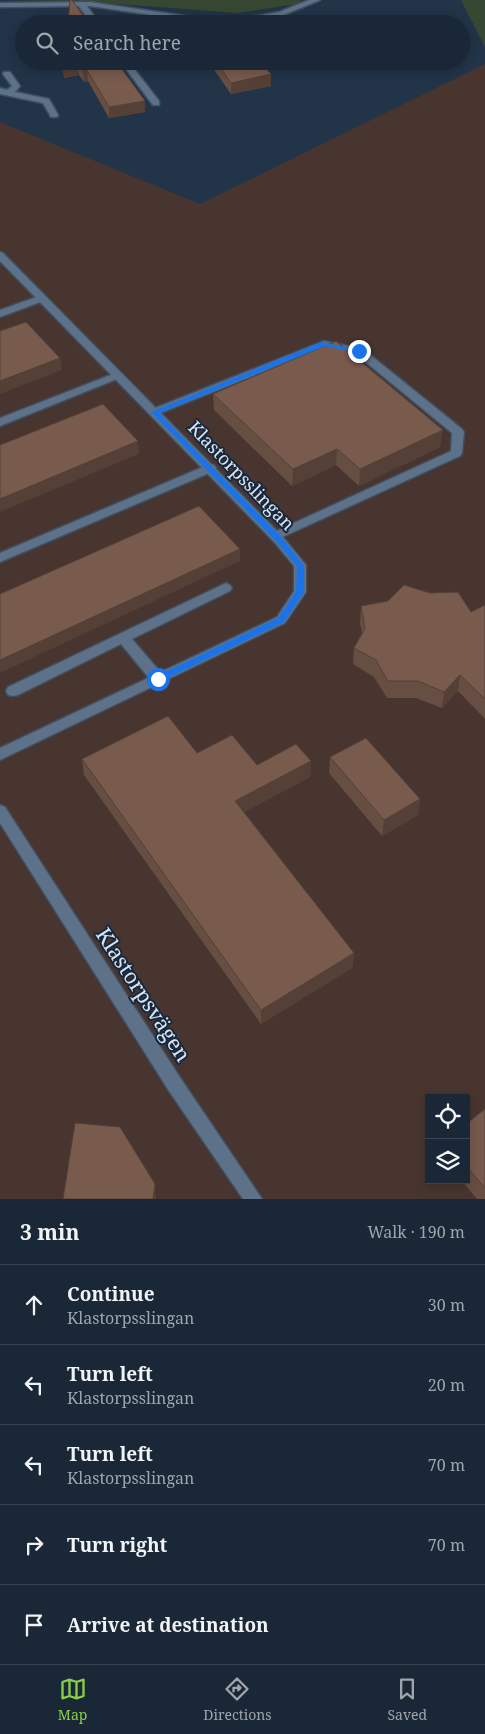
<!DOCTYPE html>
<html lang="en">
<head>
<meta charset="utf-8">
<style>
	:root { --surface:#1a2736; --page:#232f3e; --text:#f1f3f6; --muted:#9fa5ad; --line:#384451; --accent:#89cf48 }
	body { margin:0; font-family:"Noto Serif",serif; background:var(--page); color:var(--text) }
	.controls { position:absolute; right:15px; bottom:15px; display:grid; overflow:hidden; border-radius:0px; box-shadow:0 2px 12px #0003 }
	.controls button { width:45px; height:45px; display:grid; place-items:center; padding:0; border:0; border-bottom:1px solid var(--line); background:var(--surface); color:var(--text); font:25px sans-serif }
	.stop { position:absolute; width:15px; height:15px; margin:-11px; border:4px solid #1a73e8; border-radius:50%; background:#fff }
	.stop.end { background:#1a73e8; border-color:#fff; box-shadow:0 1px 5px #0008 }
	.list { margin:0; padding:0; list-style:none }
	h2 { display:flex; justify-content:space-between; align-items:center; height:65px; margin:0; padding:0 20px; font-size:21px }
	h2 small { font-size:16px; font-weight:400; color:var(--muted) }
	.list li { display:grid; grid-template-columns:32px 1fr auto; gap:15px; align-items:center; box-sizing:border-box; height:80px; padding:0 20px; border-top:1px solid var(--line) }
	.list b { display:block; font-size:19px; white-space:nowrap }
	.list p { margin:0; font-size:16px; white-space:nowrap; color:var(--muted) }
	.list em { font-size:16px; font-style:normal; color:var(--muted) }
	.icon { flex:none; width:28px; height:28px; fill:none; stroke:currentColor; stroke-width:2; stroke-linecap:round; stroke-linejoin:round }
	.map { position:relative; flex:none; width:485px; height:1199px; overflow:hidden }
	.search { position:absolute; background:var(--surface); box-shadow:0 2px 12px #0003; left:15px; right:15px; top:15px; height:55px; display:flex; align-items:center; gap:12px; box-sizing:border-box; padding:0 18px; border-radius:28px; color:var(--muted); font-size:19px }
	.sheet { height:465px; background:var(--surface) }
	nav { display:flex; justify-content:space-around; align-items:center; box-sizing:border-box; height:70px; border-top:1px solid var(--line); background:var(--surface); font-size:14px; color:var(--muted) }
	nav a { display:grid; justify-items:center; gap:2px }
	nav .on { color:var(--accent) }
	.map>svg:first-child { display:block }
	.industrial { fill:#48352f; fill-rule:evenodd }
	.green { fill:#374832 }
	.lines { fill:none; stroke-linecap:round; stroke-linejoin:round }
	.service-casing { stroke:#404f61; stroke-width:3 }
	.minor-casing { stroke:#404f61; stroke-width:3 }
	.tertiary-casing { stroke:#404f61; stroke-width:3 }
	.service { fill:#5d7188; fill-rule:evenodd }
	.minor { fill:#5d7188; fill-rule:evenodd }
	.tertiary { fill:#5d7188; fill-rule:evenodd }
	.wall { fill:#674e42 }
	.shaded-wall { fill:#544036 }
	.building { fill:#785b4d; stroke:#544036 }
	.route { fill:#1a73e8 }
	.labels { text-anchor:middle; stroke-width:4; stroke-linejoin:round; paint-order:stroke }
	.street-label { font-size:18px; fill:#d9e4f2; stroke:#18293d }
	.near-street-label { font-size:21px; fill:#d9e4f2; stroke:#18293d }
</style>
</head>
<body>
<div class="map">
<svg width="485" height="1199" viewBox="0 0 485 1199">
	<rect width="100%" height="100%" fill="#223448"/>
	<path class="industrial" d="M485,64V1199H0V122L200,204ZM429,1098H466V1180H429Z"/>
	<path class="green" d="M0,0H302L297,4L237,13L79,1Z
		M461,0H485V47Z"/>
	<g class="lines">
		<g class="service-casing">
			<path id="service" d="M78,2H84L100,24H92L77,4Z
				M120,61H128L159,101V105H153Z
				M4,72H10L20,86L15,92L49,99L58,115L57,117H51L43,103L0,94V88L7,90L12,86L3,74Z
				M42,295L47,298L46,300L0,317V310Z
				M324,341L363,349L462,429L464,432L462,453L460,456L276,540L272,539L270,536L272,533L451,451L452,433L356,354L325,347L158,414L154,416L149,412L150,410Z
				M118,372L123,375L122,377L0,426V418Z
				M210,464L214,465L216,468L214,471L0,562V553Z
				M226,583L230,585L232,588L230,591L132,639L163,675L165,679L163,683H153L121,644L18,695L13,696L8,695L6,691L8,687Z"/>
		</g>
		<g class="minor-casing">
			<path id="minor" d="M309,0H320L281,16L245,22L206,23L90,6L0,7V3L90,2L206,19L245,18L279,12Z
				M0,252L3,253L283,537L306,565V592L285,623L0,760V748L277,617L294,591V566L275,543L0,261Z"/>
		</g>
		<g class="tertiary-casing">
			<path id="tertiary" d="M0,805L5,807L181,1079L262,1199H243L169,1091L0,823Z"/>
		</g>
		<use href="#service" class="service"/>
		<use href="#minor" class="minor"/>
		<use href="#tertiary" class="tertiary"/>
	</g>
	<path class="wall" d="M63,61H116L145,112L109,118L88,81L84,82L79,75L64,78L63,67Z
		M208,61H259L271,74V86L231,94Z
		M213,394L440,447L359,486L336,465L292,486L214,410Z
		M485,605V719L458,691L442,708L416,698H387L374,677L353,664L354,648L362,634L360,623L361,606L471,612Z
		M197,753L257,765L311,761L310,777L244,812L354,953L352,968L261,1024L84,775L82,759Z
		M330,757L420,799L418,815L382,836L329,773Z
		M485,1109V1199H477L461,1180H466V1124Z"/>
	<path class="shaded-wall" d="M78,64L79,75L64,78L63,67Z
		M87,70L88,81L84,82L83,71Z
		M271,74V86L231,94V83Z
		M145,101V112L109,118V107Z
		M60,358L62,370L0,394V381Z
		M443,430L440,447L359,486L360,469Z
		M138,441L139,454L0,512V499Z
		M337,449L336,465L292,486L293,469Z
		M240,549V561L0,673V660Z
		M460,675L458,691L442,708L444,692Z
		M311,761L310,777L235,817V801Z
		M420,799L418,815L382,836L384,820Z
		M354,953L352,968L261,1024V1010Z
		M155,1184L156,1199H153Z"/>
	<path class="building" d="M70,0H72L89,24H68Z
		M295,22L296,24H279Z
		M63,61H116L145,101L109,107L87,70L83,71L78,64L63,67Z
		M216,61H259L271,74L231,83Z
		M26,322L60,358L0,381V331Z
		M336,341L443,430L360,469L337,449L293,469L213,394Z
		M103,404L138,441L0,499V445Z
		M199,506L240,549L0,660V594Z
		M404,585L430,593L458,592L471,612L485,605V699L460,675L444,692L418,681H388L376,660L354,648L365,628L361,606L388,601Z
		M168,716L197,753L232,735L257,765L296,744L311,761L235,801L354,953L261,1010L82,759Z
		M366,738L420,799L384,820L330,757Z
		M485,1109V1188L466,1166V1124Z
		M75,1123L120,1127L155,1184L153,1199H63Z"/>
	<path class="route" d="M322,342L362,351L359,353L325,346L159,413L282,538L304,566V592L284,622L161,681H155V677L278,618L296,592L297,566L277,542L151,412Z"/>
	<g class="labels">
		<g class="street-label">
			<text transform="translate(241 476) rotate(46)" y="6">Klastorpsslingan</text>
		</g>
		<g class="near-street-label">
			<text transform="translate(143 995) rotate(57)" y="7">Klastorpsvägen</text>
		</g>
	</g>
</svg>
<div class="controls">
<button><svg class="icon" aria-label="locate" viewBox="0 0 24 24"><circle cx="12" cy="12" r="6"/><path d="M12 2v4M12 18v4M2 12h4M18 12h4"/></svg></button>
<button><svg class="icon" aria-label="layers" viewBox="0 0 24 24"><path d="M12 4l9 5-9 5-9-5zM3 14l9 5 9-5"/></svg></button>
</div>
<div class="stop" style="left:158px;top:679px"></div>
<div class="stop end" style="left:359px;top:351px"></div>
<div class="search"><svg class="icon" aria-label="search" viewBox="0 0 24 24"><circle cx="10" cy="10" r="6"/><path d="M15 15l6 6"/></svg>Search here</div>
</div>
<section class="sheet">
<h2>3 min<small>Walk · 190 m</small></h2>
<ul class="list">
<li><svg class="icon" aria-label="ahead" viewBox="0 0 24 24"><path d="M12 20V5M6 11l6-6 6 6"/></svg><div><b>Continue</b><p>Klastorpsslingan</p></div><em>30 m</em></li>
<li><svg class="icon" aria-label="left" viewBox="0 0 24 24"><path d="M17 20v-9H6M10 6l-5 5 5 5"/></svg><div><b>Turn left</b><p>Klastorpsslingan</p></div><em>20 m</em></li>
<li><svg class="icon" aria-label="left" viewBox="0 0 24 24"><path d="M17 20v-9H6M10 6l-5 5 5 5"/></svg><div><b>Turn left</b><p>Klastorpsslingan</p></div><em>70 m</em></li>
<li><svg class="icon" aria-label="right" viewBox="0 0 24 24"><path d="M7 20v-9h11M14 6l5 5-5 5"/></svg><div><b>Turn right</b></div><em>70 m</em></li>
<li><svg class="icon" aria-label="arrive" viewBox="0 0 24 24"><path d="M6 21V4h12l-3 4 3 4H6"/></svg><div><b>Arrive at destination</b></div></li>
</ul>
</section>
<nav>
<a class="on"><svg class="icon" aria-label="map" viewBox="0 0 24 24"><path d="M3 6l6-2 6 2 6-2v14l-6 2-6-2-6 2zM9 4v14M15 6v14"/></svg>Map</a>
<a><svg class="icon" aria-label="directions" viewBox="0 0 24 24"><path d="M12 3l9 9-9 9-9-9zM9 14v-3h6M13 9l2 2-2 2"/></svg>Directions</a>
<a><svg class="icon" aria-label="saved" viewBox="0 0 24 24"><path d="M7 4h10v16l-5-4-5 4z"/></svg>Saved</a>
</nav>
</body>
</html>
